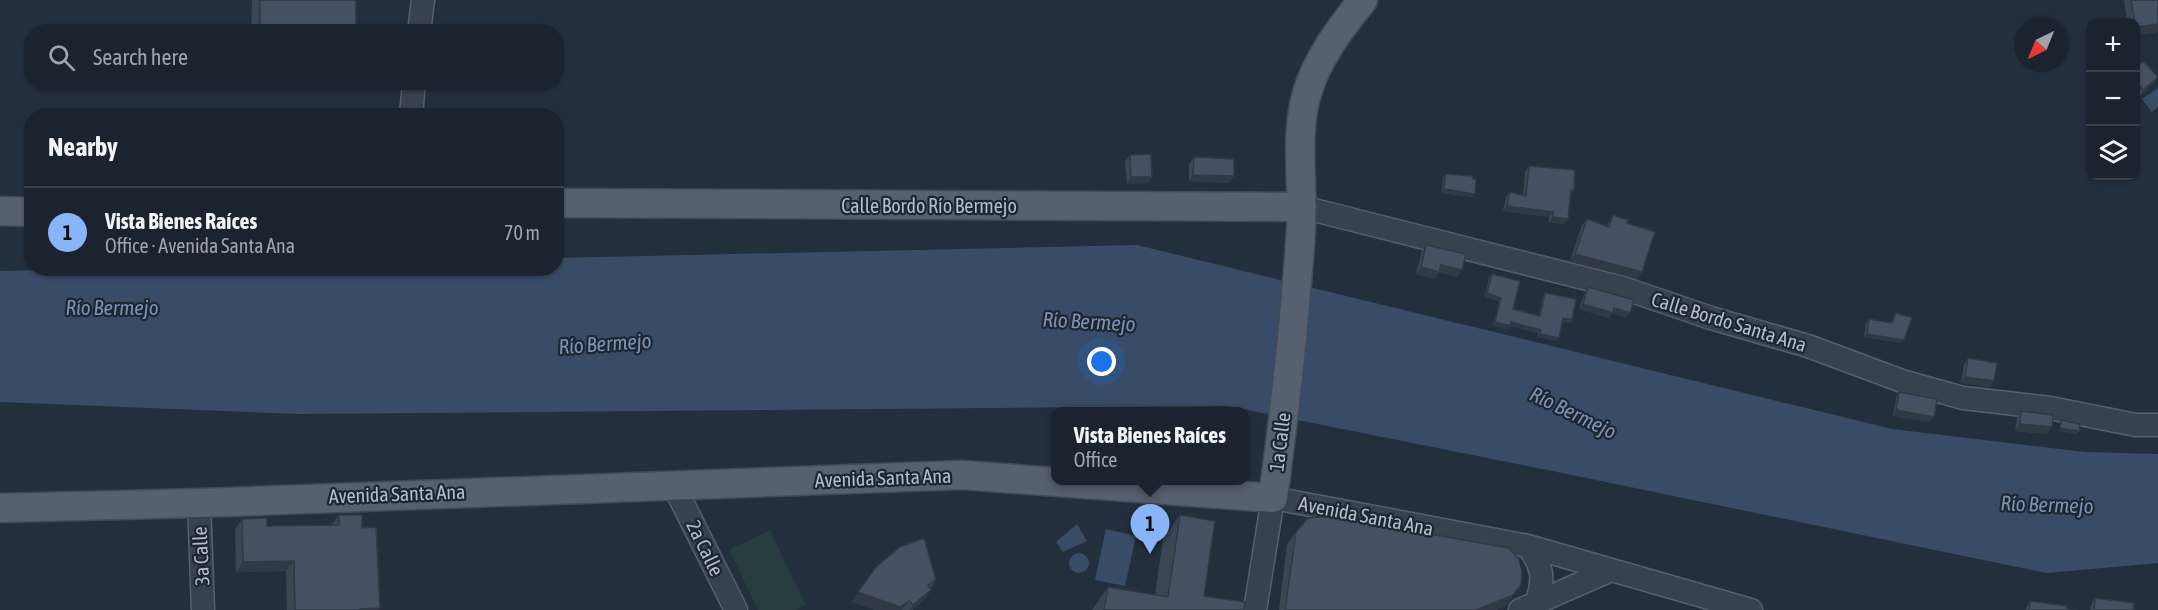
<!DOCTYPE html>
<html lang="en">
<head>
<meta charset="utf-8">
<style>
	:root { --surface:#1b232e; --page:#242b36; --text:#f1f3f6; --muted:#a0a4aa; --line:#39404a; --accent:#8ab4f8 }
	body { margin:0; font-family:"Asap Condensed",sans-serif; background:var(--page); color:var(--text) }
	.controls { position:absolute; right:18px; top:18px; display:grid; overflow:hidden; border-radius:12px; box-shadow:0 2px 4px #0004 }
	.controls button { width:54px; height:54px; display:grid; place-items:center; padding:0; border:0; border-bottom:2px solid var(--line); background:var(--surface); color:var(--text); font:30px sans-serif }
	.compass { position:absolute; left:2014px; top:18px; width:54px; height:54px; border-radius:50%; background:var(--surface); box-shadow:0 2px 4px #0004; rotate:223deg }
	.you { position:absolute; left:1102px; top:362px; width:21px; height:21px; margin:-15px; border:4px solid #fff; border-radius:50%; background:#1a73e8; box-shadow:0 0 0 9px #1a73e833 }
	.badge { display:grid; place-items:center; width:39px; height:39px; border-radius:50%; background:var(--accent); color:#111; font-size:20px; font-weight:700 }
	.pin { position:absolute; translate:-50% -50px; filter:drop-shadow(0 2px 3px #0008) }
	.pin::after { content:''; position:absolute; top:32px; width:21px; height:18px; background:inherit; clip-path:polygon(0 0,100% 0,50% 100%) }
	.popup { position:absolute; left:1051px; top:407px; width:198px; height:78px; box-sizing:border-box; display:grid; place-content:center; border-radius:12px; background:var(--surface); filter:drop-shadow(0 2px 4px #0005); font-size:20px; white-space:nowrap; color:var(--muted) }
	.popup b { font-size:22px; color:var(--text) }
	.popup::after { content:''; position:absolute; left:50%; top:100%; margin-left:-12px; border:12px solid transparent; border-top-color:var(--surface) }
	.list { margin:0; padding:0; list-style:none }
	h2 { display:flex; justify-content:space-between; align-items:center; height:78px; margin:0; padding:0 24px; font-size:26px }
	h2 small { font-size:20px; font-weight:400; color:var(--muted) }
	.list li { display:grid; grid-template-columns:39px 1fr auto; gap:18px; align-items:center; box-sizing:border-box; height:90px; padding:0 24px; border-top:2px solid var(--line) }
	.list b { display:block; font-size:22px; white-space:nowrap }
	.list p { margin:0; font-size:20px; white-space:nowrap; color:var(--muted) }
	.list em { font-size:20px; font-style:normal; color:var(--muted) }
	.icon { flex:none; width:33px; height:33px; fill:none; stroke:currentColor; stroke-width:2; stroke-linecap:round; stroke-linejoin:round }
	.map { position:relative; flex:none; width:2158px; height:610px; overflow:hidden }
	.search { position:absolute; background:var(--surface); box-shadow:0 2px 4px #0004; left:24px; top:24px; width:540px; height:66px; display:flex; align-items:center; gap:15px; box-sizing:border-box; padding:0 21px; border-radius:24px; color:var(--muted); font-size:22px }
	.panel { position:absolute; background:var(--surface); box-shadow:0 2px 4px #0004; left:24px; top:108px; width:540px; height:168px; border-radius:24px }
	.map>svg:first-child { display:block }
	.green { fill:#263c3f }
	.water { fill:#394c67 }
	.lines { fill:none; stroke-linecap:round; stroke-linejoin:round }
	.minor-casing { stroke:#565f6c; stroke-width:25 }
	.major-casing { stroke:#414a57; stroke-width:31 }
	.minor { stroke:#38414e; stroke-width:22 }
	.major { stroke:#56606e; stroke-width:28 }
	.wall { fill:#3b4654 }
	.shaded-wall { fill:#303945 }
	.building { fill:#455162; stroke:#303945; stroke-width:1.5 }
	.labels { text-anchor:middle; stroke-width:4.5; stroke-linejoin:round; paint-order:stroke }
	.street-label { font-size:20px; fill:#b4bcc9; stroke:#1d2633 }
	.water-label { font-size:21px; font-style:italic; fill:#7c92b1; stroke:#1d2633 }
</style>
</head>
<body>
<div class="map">
<svg width="2158" height="610" viewBox="0 0 2158 610">
	<rect width="100%" height="100%" fill="#242f3e"/>
	<path class="green" d="M770,530L806,605L796,610H758L729,550Z"/>
	<path class="water" d="M2158,88V107L2152,112L2142,99Z
		M1137,245L1892,429L2085,452L2158,454V563L2046,573L1577,476L1228,406L298,414L0,402V271L117,268H556L557,258Z
		M1077,524L1087,541L1063,552L1056,542Z
		M1106,529L1136,536L1125,586L1095,580Z
		M1069 563a10 10 0 1 1 20 0a10 10 0 1 1-20 0Z"/>
	<g class="lines">
		<g class="minor-casing">
			<path id="minor" d="M419,32L423,0
				M411,116L414,82
				M1302,207L1623,288L1711,318L1808,346L1902,381L1963,398L2050,408L2136,425H2158
				M674,486L736,610
				M199,503L203,610
				M1528,546C1542,566 1545,577 1537,601
				M1255,610L1273,498L1528,546L1751,610
				M1520,610L1611,570"/>
		</g>
		<g class="major-casing">
			<path id="major" d="M556,203L1302,207
				M0,211L32,212
				M0,508L199,503L962,475L1273,498C1285,410 1295,319 1301,230C1304,185 1294,138 1307,93C1317,59 1341,27 1363,0"/>
		</g>
		<use href="#minor" class="minor"/>
		<use href="#major" class="major"/>
	</g>
	<path class="wall" d="M252,0H356V29L354,32H251Z
		M2124,0H2158V32L2136,35V22H2127Z
		M2136,68L2158,77L2153,83L2139,97L2136,94Z
		M1130,155L1152,177L1148,183L1127,184L1125,162Z
		M1194,157L1229,183L1189,181V164Z
		M1529,166L1574,190L1571,194L1564,224L1549,222V217L1503,211L1506,197L1510,192L1523,195L1525,172Z
		M1445,174L1473,197L1442,193L1443,177Z
		M1613,215L1627,223L1638,279L1570,261L1582,225L1587,219L1607,226L1609,222Z
		M1426,245L1457,277L1439,272L1435,279L1416,274L1422,251Z
		M1492,274L1513,309L1539,315L1543,296L1545,293L1572,320L1570,323L1562,322L1559,338L1557,341L1538,337V333L1510,326L1508,329L1493,326L1499,301L1485,297L1489,277Z
		M1588,287L1626,318L1612,313L1609,318L1579,309L1585,292Z
		M1896,313L1902,343L1864,337L1866,323L1869,319L1891,323Z
		M1968,358L1990,387L1961,383L1964,365Z
		M1899,392L1930,422L1893,416L1896,398Z
		M2021,411L2047,434L2015,431L2017,418Z
		M339,515L362,528L378,610H287L286,571L236,572L235,530L242,519L267,526L332,525Z
		M1180,515L1204,596L1244,610H1092L1108,587L1155,595L1163,539Z
		M1296,532L1512,597L1504,607L1496,610H1279L1287,544Z
		M876,567L936,580L930,588L925,599L912,610H875L852,602Z
		M2095,598L2133,610H2090L2091,605Z
		M2030,601L2067,609L2077,610H2026V608Z"/>
	<path class="shaded-wall" d="M2158,24V32L2136,35V27Z
		M260,26L356,29L354,32H256Z
		M2158,77L2153,83L2139,97L2143,90Z
		M353,82H395L393,85L352,84Z
		M1193,175L1234,176L1229,183L1189,181Z
		M1131,177H1152L1148,183L1127,184Z
		M1444,189L1475,194L1473,197L1442,193Z
		M1507,206L1553,212L1549,217L1503,211Z
		M1553,217L1568,219L1564,224L1549,222Z
		M1575,254L1642,272L1638,279L1570,261Z
		M1441,265L1462,270L1457,277L1439,272L1435,279L1416,274L1421,267Z
		M1487,293L1501,298L1499,301L1485,297Z
		M1583,304L1614,308L1630,313L1626,318L1612,313L1609,318L1579,309Z
		M1563,318L1572,320L1570,323L1560,321Z
		M1495,322H1511L1541,330L1538,333L1510,326L1508,329L1493,326Z
		M1540,334L1559,338L1557,341L1538,337Z
		M1867,334L1904,340L1902,343L1864,337Z
		M1965,377L1994,381L1990,387L1961,383Z
		M1896,410L1934,417L1930,422L1893,416Z
		M2020,424L2052,427L2047,434L2015,431Z
		M2060,428L2079,431L2077,434L2057,431Z
		M294,561L286,571L236,572L243,562Z
		M1521,585L1504,607L1496,610H1476Z
		M931,590L925,599L912,610H910L913,605Z
		M858,592L909,601L902,610H875L852,602Z
		M380,608L378,610H359L360,609Z"/>
	<path class="building" d="M260,0H356V29L260,26Z
		M2131,0H2158V24L2136,27Z
		M2143,61L2158,77L2143,90L2136,82V68Z
		M1151,154L1152,177H1131L1130,155Z
		M1194,157L1234,159V176L1193,175Z
		M1529,166L1575,170L1574,190H1571L1568,219L1553,217V212L1507,206L1510,192L1526,196Z
		M1445,174L1473,176V179H1476L1475,194L1444,189Z
		M1613,215L1628,220L1627,223L1655,232L1642,272L1575,254L1587,219L1609,227Z
		M1426,245L1466,254L1462,270L1441,265L1439,272L1421,267Z
		M1492,274L1520,281L1513,309L1540,316L1545,293L1576,299L1572,320L1563,318L1559,338L1540,334L1541,330L1511,322L1510,326L1495,322L1501,298L1487,293Z
		M1588,287L1634,300L1630,313L1614,308L1613,313L1583,304Z
		M1896,313L1912,318L1904,340L1867,334L1869,319L1892,323Z
		M1968,358L1997,363L1994,381L1965,377Z
		M1899,392L1937,399L1934,417L1896,410Z
		M2021,411L2053,415L2052,427L2020,424Z
		M2061,420L2080,424L2079,431L2060,428Z
		M339,515H362V528L376,527L380,608L360,609V610H295L294,561L243,562L242,519L267,518V526L339,525Z
		M1180,515L1215,521L1204,596L1245,602L1244,610H1104L1108,587L1168,597Z
		M1328,516L1509,548L1519,559L1522,572L1521,585L1513,595L1476,610H1285L1296,532L1308,518Z
		M924,538L936,580L928,585L931,590L913,605L909,601L900,607L858,592L876,567L900,547Z
		M2095,598L2134,603L2133,610H2094Z
		M2030,601L2067,606V609L2077,610H2029Z"/>
	<g class="labels">
		<g class="street-label">
			<text x="929" y="213">Calle Bordo Río Bermejo</text>
			<text transform="translate(1729 322) rotate(17)" y="7">Calle Bordo Santa Ana</text>
			<text transform="translate(1280 442) rotate(-83)" y="7">1a Calle</text>
			<text transform="translate(883 478) rotate(-2)" y="7">Avenida Santa Ana</text>
			<text transform="translate(397 494) rotate(-2)" y="7">Avenida Santa Ana</text>
			<text transform="translate(1366 516) rotate(11)" y="7">Avenida Santa Ana</text>
			<text transform="translate(705 548) rotate(64)" y="7">2a Calle</text>
			<text transform="translate(201 556) rotate(-93)" y="7">3a Calle</text>
		</g>
		<g class="water-label">
			<text x="112" y="315">Río Bermejo</text>
			<text transform="translate(1089 322) rotate(3)" y="7">Río Bermejo</text>
			<text transform="translate(605 344) rotate(-4)" y="7">Río Bermejo</text>
			<text transform="translate(1573 413) rotate(26)" y="7">Río Bermejo</text>
			<text transform="translate(2047 505) rotate(2)" y="7">Río Bermejo</text>
		</g>
	</g>
</svg>
<div class="controls">
<button>+</button>
<button>−</button>
<button><svg class="icon" aria-label="layers" viewBox="0 0 24 24"><path d="M12 4l9 5-9 5-9-5zM3 14l9 5 9-5"/></svg></button>
</div>
<svg class="compass" viewBox="-18 -18 36 36"><path d="M0-13l5 13h-10z" fill="#e53935"/><path d="M0 13l5-13h-10z" fill="#a0a4aa"/></svg>
<div class="you"></div>
<div class="pin badge" style="left:1150px;top:554px">1</div>
<div class="popup"><b>Vista Bienes Raíces</b>Office</div>
<div class="search"><svg class="icon" aria-label="search" viewBox="0 0 24 24"><circle cx="10" cy="10" r="6"/><path d="M15 15l6 6"/></svg>Search here</div>
<section class="panel">
<h2>Nearby<small></small></h2>
<ul class="list">
<li><span class="badge">1</span><div><b>Vista Bienes Raíces</b><p>Office · Avenida Santa Ana</p></div><em>70 m</em></li>
</ul>
</section>
</div>
</body>
</html>
